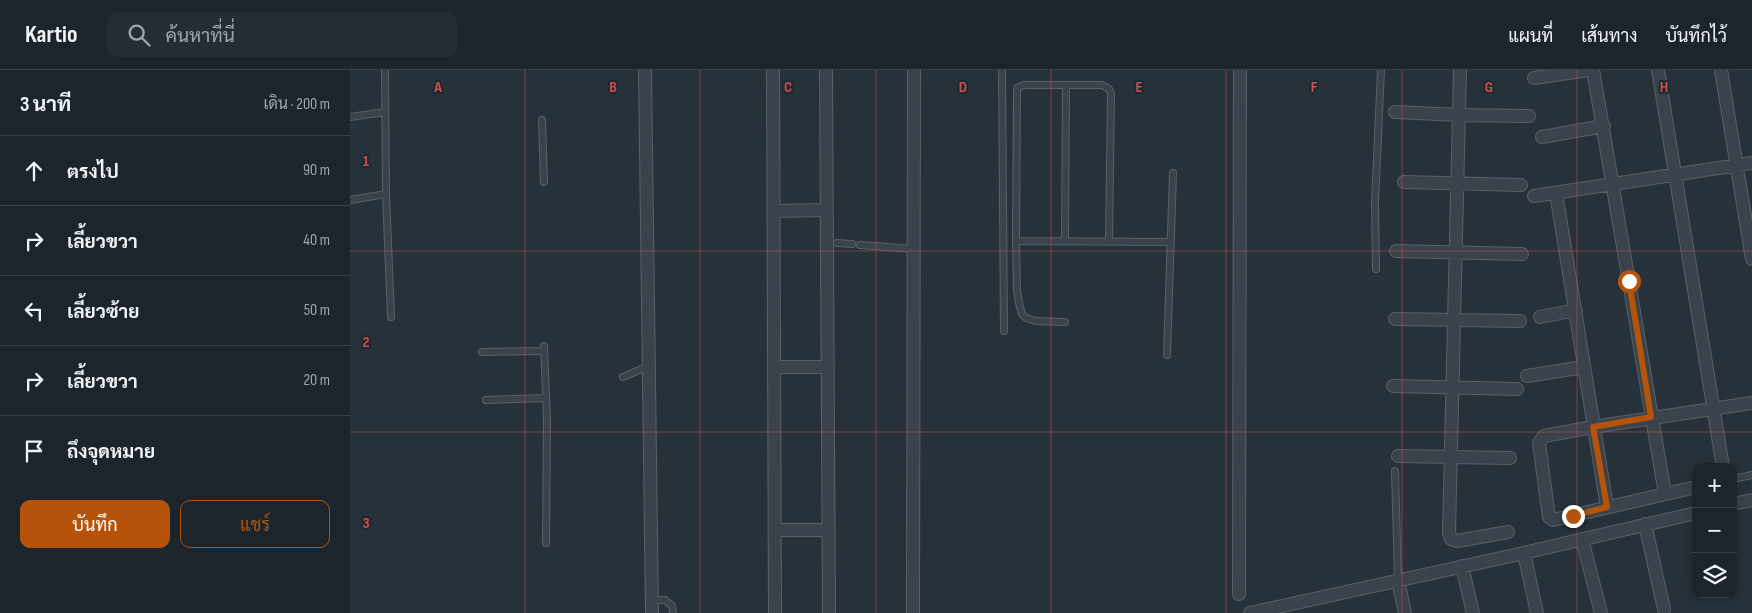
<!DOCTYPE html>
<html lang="th">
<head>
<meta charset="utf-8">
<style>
	:root { --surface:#1c252c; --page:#252d34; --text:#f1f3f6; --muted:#a0a5a9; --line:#3a4248; --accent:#b45309 }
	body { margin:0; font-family:"Sofia Sans Condensed",Sarabun,sans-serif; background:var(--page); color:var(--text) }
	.controls { position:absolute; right:15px; bottom:15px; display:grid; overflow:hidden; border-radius:10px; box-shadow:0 2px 12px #0003 }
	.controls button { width:45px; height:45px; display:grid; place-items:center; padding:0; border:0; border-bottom:1px solid var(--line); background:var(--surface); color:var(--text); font:25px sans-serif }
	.stop { position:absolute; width:15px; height:15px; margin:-11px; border:4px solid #b45309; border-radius:50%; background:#fff }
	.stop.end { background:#b45309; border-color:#fff; box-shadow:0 1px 5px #0008 }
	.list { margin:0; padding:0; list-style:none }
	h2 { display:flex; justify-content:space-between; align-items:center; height:65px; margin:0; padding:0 20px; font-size:21px }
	h2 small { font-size:16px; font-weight:400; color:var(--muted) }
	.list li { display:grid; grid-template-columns:32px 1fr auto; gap:15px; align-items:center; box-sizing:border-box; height:70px; padding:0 20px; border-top:1px solid var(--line) }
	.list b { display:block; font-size:19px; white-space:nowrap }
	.list em { font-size:16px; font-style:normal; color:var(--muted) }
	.actions { display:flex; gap:10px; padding:15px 20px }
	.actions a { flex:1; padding:11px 0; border:1px solid var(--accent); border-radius:10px; text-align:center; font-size:18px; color:var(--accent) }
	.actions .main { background:var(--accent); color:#fff }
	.icon { flex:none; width:28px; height:28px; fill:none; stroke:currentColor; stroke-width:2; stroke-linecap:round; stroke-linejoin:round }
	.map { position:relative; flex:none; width:1402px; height:543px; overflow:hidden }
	header { display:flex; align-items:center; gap:30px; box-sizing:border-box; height:70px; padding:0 25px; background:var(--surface); border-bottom:1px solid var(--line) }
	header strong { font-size:24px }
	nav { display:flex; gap:28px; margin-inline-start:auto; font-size:18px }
	.search { width:350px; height:45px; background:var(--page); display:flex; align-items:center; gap:12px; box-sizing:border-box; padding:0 18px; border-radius:10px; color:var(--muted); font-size:19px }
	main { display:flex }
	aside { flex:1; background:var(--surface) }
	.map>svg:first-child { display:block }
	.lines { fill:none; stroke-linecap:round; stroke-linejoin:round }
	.service-casing { stroke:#586168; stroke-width:8 }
	.minor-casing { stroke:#586168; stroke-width:14 }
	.service { stroke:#3a434b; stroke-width:6 }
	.minor { stroke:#3a434b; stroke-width:12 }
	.route { stroke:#b45309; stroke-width:6 }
	.grid { fill:none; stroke:#ce4e50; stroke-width:1; stroke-opacity:0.55 }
	.grid-label { font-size:16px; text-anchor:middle; font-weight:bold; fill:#ce4e50; stroke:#1f282f; stroke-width:4; stroke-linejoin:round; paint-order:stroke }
</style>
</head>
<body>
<header>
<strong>Kartio</strong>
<div class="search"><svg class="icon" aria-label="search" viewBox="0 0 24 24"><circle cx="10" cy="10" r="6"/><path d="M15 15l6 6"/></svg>ค้นหาที่นี่</div>
<nav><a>แผนที่</a><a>เส้นทาง</a><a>บันทึกไว้</a></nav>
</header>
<main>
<aside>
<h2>3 นาที<small>เดิน · 200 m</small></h2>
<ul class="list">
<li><svg class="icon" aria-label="ahead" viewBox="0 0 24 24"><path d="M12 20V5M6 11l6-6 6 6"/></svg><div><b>ตรงไป</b></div><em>90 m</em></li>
<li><svg class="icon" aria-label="right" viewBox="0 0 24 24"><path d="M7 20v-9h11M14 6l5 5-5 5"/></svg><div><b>เลี้ยวขวา</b></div><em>40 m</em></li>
<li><svg class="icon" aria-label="left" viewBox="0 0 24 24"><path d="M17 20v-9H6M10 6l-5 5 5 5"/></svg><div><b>เลี้ยวซ้าย</b></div><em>50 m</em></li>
<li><svg class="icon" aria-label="right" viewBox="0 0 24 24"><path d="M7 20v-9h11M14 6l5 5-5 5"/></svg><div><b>เลี้ยวขวา</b></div><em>20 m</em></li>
<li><svg class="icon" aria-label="arrive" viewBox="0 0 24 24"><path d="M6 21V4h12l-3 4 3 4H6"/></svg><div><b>ถึงจุดหมาย</b></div></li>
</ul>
<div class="actions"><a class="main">บันทึก</a><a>แชร์</a></div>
</aside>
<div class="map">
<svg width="1402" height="543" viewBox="0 0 1402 543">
	<rect width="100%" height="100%" fill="#26313a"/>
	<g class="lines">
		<g class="service-casing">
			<path id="service" d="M35,0L36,124L41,247
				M652,0L654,261
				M0,47L35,42
				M192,50L194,112
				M0,130L36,124
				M666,171L820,172
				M715,172L716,15
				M487,173L502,174
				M510,175L564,179
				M1026,199L1025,132L1031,0
				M715,252L686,251L676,248L672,244L669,233L667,221L666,171L667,18L674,15H752L759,19L761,23L759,172
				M194,276L197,348L196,473
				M132,282L194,281
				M817,285L823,103
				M273,307L299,296
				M136,330L196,328
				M1045,401L1048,510
				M1383,409L1402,405
				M302,530H315L322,536L323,543"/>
		</g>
		<g class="minor-casing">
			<path id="minor" d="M295,0L302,543
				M423,0L425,543
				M476,0L479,543
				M1110,0L1099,462L1101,469L1107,471L1158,462
				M1243,0L1315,424
				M1308,0L1373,397
				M1371,0L1402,189
				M1184,8L1238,0
				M1045,42L1109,45L1179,46
				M1192,67L1254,56
				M1054,112L1171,115
				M1206,123L1257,437
				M1184,126L1402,93
				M424,141L476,140
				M1046,181L1172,184
				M1190,247L1226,240
				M1045,249L1170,251
				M424,297H477
				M1177,306L1234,297
				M1043,316L1167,319
				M1048,386L1160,388
				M1346,417L1203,450L1199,447L1189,373L1194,366L1243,357L1402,333
				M1383,434L1402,430
				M1295,454L1314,539
				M425,460H479
				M1232,469L1251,543
				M1174,483L1187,543
				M1112,496L1123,543
				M1048,510L1055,543
				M889,524L890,0
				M563,543L564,0
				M900,543L1174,483L1346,443"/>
		</g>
		<use href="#service" class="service"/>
		<use href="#minor" class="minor"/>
	</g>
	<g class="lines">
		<path class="route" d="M1223,446L1257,437L1243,357L1301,347L1279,211"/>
	</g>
	<path class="grid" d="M175,0V543M350,0V543M526,0V543M701,0V543M876,0V543M1052,0V543M1227,0V543M0,181H1402M0,362H1402"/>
	<g class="grid-label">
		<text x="88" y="22">A</text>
		<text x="263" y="22">B</text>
		<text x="438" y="22">C</text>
		<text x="613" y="22">D</text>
		<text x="789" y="22">E</text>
		<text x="964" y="22">F</text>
		<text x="1139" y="22">G</text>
		<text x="1314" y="22">H</text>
		<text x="16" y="96">1</text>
		<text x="16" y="277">2</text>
		<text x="16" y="458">3</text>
	</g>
</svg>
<div class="controls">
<button>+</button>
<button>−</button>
<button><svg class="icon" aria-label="layers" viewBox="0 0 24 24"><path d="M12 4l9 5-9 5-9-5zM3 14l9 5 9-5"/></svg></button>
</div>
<div class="stop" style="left:1279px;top:211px"></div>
<div class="stop end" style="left:1223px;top:446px"></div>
</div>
</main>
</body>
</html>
